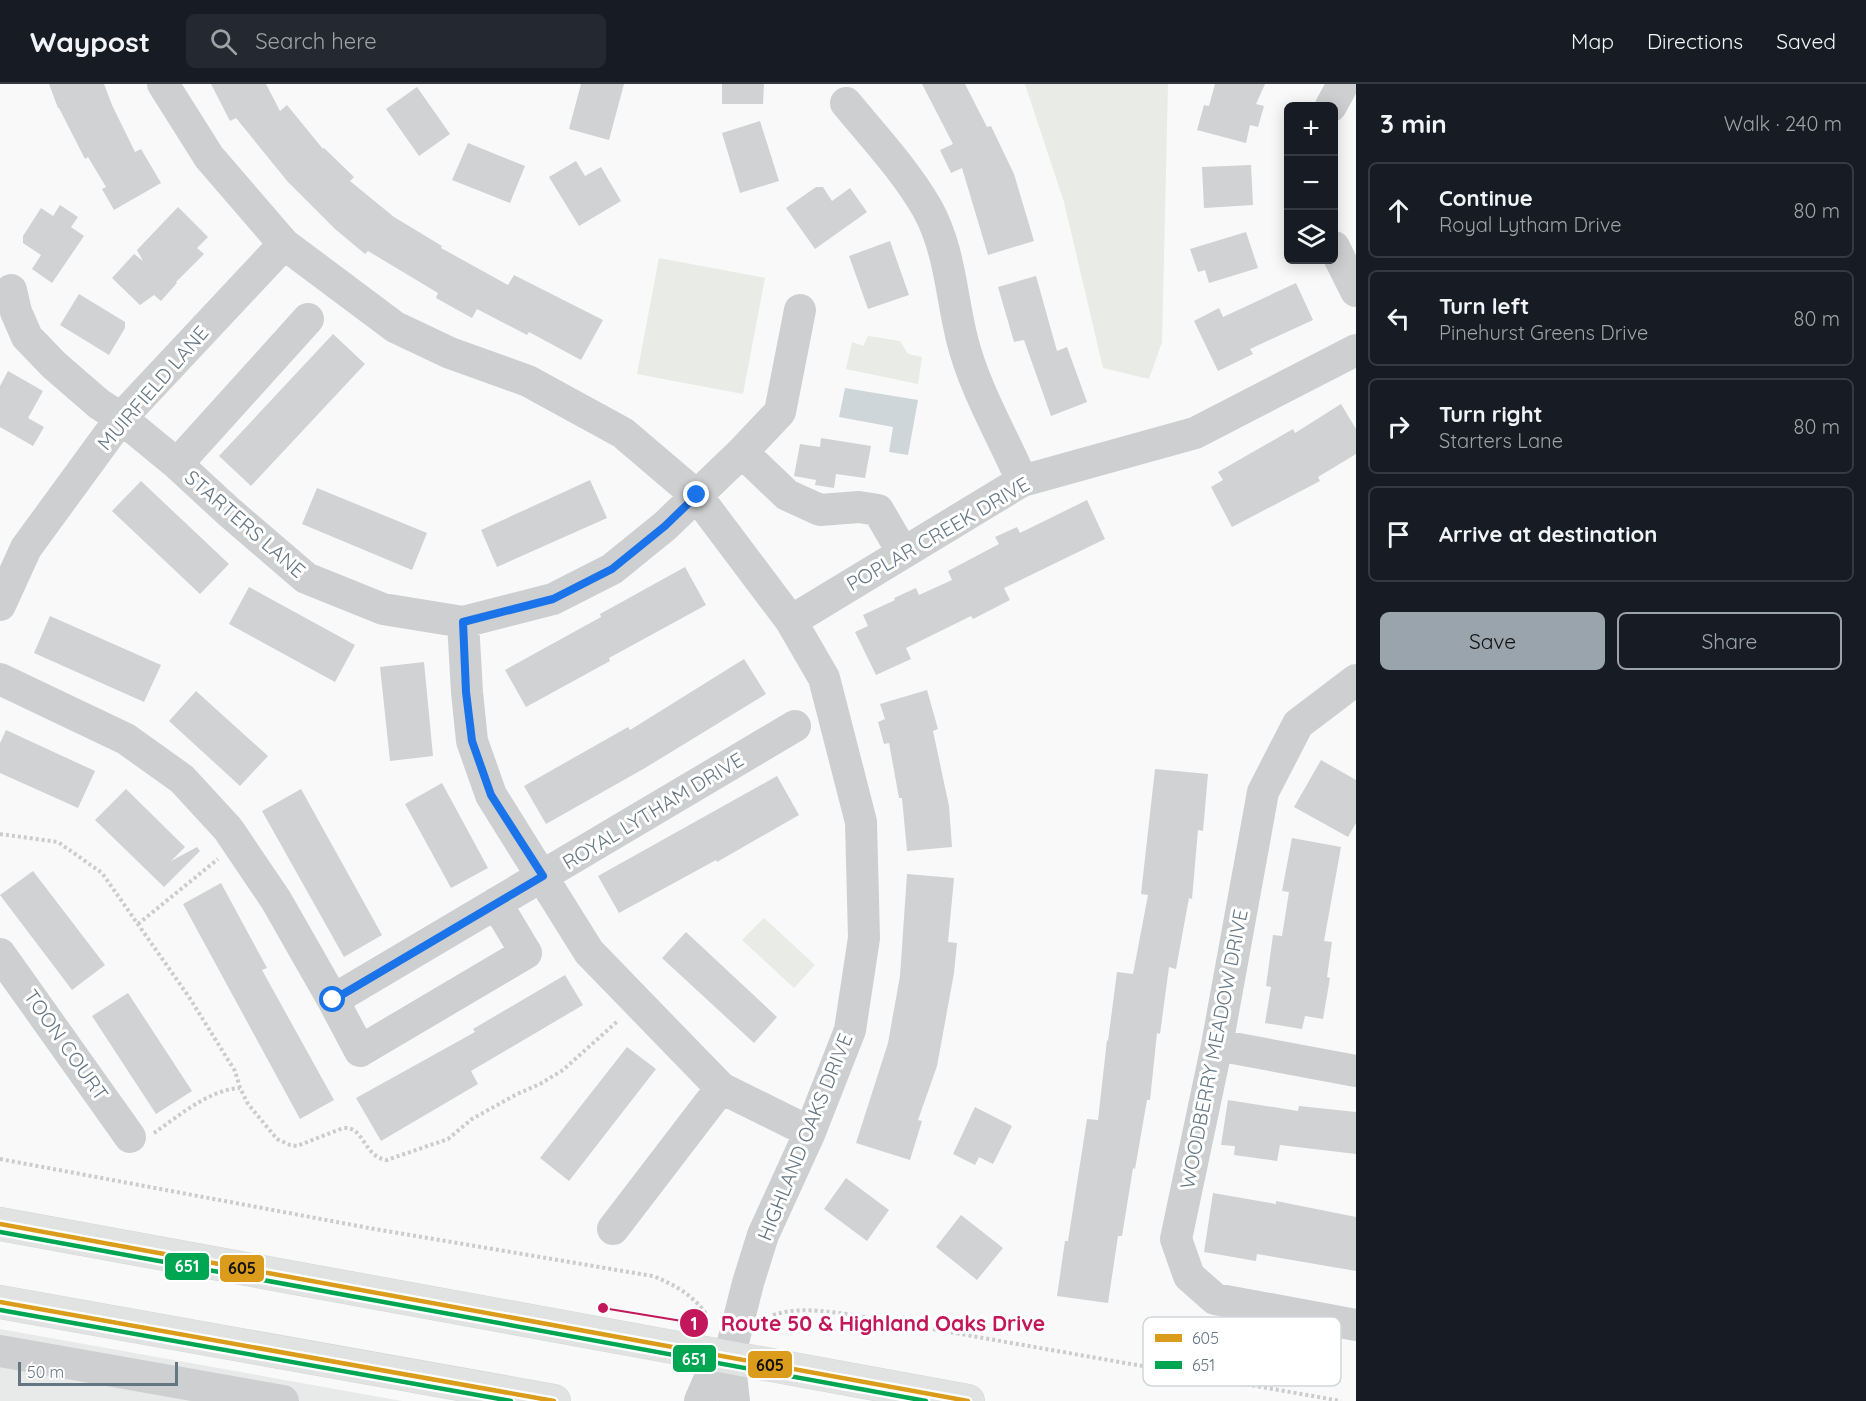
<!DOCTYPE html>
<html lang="en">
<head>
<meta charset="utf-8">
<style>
	:root { --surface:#171b24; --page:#242831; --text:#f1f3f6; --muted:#9ea1a6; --line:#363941; --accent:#99a4ac }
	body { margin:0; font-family:Quicksand,sans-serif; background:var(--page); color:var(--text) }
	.controls { position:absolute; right:18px; top:18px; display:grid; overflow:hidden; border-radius:9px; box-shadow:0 3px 15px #0003 }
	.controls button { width:54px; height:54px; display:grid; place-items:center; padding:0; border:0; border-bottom:2px solid var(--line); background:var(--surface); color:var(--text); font:30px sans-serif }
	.scale { position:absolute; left:18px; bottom:15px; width:160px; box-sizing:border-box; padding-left:6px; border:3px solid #657683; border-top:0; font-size:16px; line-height:21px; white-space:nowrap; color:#657683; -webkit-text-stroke:4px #fff; paint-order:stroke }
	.stop { position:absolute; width:18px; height:18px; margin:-14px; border:4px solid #1a73e8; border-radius:50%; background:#fff }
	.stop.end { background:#1a73e8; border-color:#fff; box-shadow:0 2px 6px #0008 }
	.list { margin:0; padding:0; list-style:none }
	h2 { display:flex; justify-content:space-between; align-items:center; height:78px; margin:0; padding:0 24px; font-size:26px }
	h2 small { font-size:20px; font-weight:400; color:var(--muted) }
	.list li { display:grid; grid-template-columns:39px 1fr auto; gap:18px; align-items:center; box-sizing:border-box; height:96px; margin:0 12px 12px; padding:0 12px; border:2px solid var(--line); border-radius:9px }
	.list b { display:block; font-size:22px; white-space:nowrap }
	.list p { margin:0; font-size:20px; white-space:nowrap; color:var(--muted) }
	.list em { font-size:20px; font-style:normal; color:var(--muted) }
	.actions { display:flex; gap:12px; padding:18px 24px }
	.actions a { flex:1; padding:14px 0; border:2px solid var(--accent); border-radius:9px; text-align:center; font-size:21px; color:var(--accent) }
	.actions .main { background:var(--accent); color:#111 }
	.icon { flex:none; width:33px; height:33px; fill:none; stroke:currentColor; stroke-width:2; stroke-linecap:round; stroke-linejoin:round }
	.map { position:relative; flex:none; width:1356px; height:1317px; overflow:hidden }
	header { display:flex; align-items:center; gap:36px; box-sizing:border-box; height:84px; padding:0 30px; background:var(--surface); border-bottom:2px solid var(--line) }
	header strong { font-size:28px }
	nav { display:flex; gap:33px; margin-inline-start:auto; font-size:21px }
	.search { width:420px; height:54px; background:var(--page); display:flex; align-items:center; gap:15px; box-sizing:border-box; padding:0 21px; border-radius:9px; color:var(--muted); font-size:22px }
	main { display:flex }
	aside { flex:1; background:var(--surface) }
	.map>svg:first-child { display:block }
	.built { fill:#e8e9e9 }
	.green { fill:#e8ebe6 }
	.water { fill:#ced6d9 }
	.building { fill:#d0d2d3 }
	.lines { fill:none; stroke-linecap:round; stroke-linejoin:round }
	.highway-casing { stroke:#d5d6d6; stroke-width:34 }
	.path { stroke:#cbcccd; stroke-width:4; stroke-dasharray:3 3; stroke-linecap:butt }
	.minor { stroke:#cecfd0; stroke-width:32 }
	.highway { stroke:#e1e2e2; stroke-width:33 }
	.bus-1-casing { stroke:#fff; stroke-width:9 }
	.bus-2-casing { stroke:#fff; stroke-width:9 }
	.bus-1 { stroke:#da9c1a; stroke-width:4.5 }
	.bus-2 { stroke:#00a651; stroke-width:4.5 }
	.route { stroke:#1a73e8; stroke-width:8 }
	.labels { text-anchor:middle; stroke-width:6; stroke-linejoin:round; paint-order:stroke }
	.street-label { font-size:20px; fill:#657683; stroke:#fff }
	.key { fill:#fff; stroke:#d1d6da; stroke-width:1.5 }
	.key-label { font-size:16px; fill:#657683 }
	.leader { fill:none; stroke:#c2185b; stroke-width:2 }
	.callout-dot { fill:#c2185b; stroke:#fff; stroke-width:2 }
	.mark-label { font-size:18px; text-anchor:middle; font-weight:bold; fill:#fff }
	.callout-label { font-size:21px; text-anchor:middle; font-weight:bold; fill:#c2185b; stroke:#fff; stroke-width:6; stroke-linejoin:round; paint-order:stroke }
	.line-badge { stroke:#fff; stroke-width:2 }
	.badge-label { font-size:16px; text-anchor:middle; font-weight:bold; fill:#fff }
	.pale-badge-label { font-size:16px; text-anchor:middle; font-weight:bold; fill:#111 }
</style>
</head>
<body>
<header>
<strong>Waypost</strong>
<div class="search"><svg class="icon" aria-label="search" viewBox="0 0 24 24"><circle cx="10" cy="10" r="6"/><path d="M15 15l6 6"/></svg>Search here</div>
<nav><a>Map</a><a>Directions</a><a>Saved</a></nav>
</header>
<main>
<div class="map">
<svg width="1356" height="1317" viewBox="0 0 1356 1317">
	<rect width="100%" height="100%" fill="#f9f9f9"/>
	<path class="built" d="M0,1245L402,1317H0Z"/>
	<path class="green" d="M1025,0H1168L1162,258L1149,295L1103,284L1064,118Z
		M659,174L765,194L743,310L637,290Z
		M868,252L900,257L908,270L922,273L918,300L846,285L852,258L863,262Z
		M764,834L815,881L794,904L742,856Z"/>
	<path class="water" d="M845,304L918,316L908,371L889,368L893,343L839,333Z"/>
	<path class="building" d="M49,0H104L112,21L135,68L141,65L161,99L114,126L102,105L106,103L88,73L85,75L59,24H58Z
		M211,0H266L280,27L287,21L323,65L324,64L354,93L350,97L394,133L442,162L441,164L508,201L514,191L603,236L581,276L529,248L527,251L477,225L472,234L436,214L438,209L368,167L365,170L335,145L288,98L236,34L230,37Z
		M581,0H624L609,56L569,45Z
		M722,0H764L763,20H722Z
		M922,0H965L987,43L991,42L1014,90L1034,157L988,171L962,84L951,89L940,66L953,60Z
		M1215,0H1265L1256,20L1264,22L1258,43L1250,41L1246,59L1197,46L1204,21L1209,22Z
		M417,3L450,50L419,72L386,25Z
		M760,37L779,97L740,109L722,49Z
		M468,59L525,82L510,119L452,96Z
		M576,77L585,92L601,83L621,117L579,142L549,93Z
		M1251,81L1253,121L1204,124L1202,83Z
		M816,103H823L832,117L850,104L867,128L815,165L786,124Z
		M60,121L78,133L71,143L84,152L52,199L32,185L41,171L23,159V152L41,124L53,132Z
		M178,123L208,153L197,164L204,170L176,198L177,199L161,217L154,211L140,221L112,194L134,170L143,177L137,166Z
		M1246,148L1258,184L1209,199L1205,186L1198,188L1190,165Z
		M890,157L909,211L868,225L849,172Z
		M1036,192L1057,267L1067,263L1087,318L1051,332L1024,256L1014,258L998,203Z
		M1296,199L1313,236L1250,265L1253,270L1218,287L1194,237L1219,224L1223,233Z
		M79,210L125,238V244L109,271L60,241Z
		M333,250L365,280L251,402L219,372Z
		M8,287L43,307L28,334L44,343L33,362L0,343V302Z
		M1341,320L1356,345V370L1318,393L1320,397L1232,443L1211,403L1223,396L1218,388L1293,345L1295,349Z
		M821,354L871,362L865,394L836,390L834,404L815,401L816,396L794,392L800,360L820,363Z
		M590,396L607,434L497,483L481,446Z
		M141,397L229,480L200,510L112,427Z
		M317,404L427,449L412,486L302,440Z
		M1087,416L1105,455L1004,504L1010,516L973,535L971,532L906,564L911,575L876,591L855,548L868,542L863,531L895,516L894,514L916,504L919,511L952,496L948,487L999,460L995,453L1017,443L1020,449Z
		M685,483L706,521L609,574L610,577L526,623L505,586L601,533L600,530Z
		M249,503L355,561L335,598L229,540Z
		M50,532L161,581L144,618L34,569Z
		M744,575L766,610L645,684L546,740L524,702L628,643L630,646Z
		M424,578L433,672L390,677L380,583Z
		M927,606L938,645L933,647L949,722L952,763L907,767L902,714H899L889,659L884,660L878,638L885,635L880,620Z
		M196,607L268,672L240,702L169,637Z
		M6,646L95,687L78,724L0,689V659Z
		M1321,676L1356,696V739L1348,753L1294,723Z
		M1155,685L1208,690L1203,747L1198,746L1192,815L1189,814L1176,885L1169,883L1160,950L1157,949L1150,1016H1147L1135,1085L1133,1084L1122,1152H1118L1108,1219L1057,1212L1065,1157H1068L1087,1035L1098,1036L1107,956L1108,957L1117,888L1133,890L1148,811L1141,810Z
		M777,692L799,731L717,778L716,776L619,829L598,792Z
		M442,699L488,784L451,804L405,720Z
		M126,705L185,763L171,777L197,763L200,767L164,803L95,736Z
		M301,705L382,851L344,873L262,727Z
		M1292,754L1341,763L1324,857L1332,858L1327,893L1330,894L1323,935L1305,932L1302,945L1265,939L1271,903L1266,902L1273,851L1282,852L1289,808L1282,807Z
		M33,787L105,881L72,906L0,811Z
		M907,790L954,794L948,858L957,859L954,889L937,982L918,1036L922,1037L910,1076L856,1059L888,959L900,892Z
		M221,799L267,884L262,886L334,1016L300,1035L183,820Z
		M686,848L777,933L754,959L662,874Z
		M565,891L583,921L471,987L478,1000L381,1057L356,1014L475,948L473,945Z
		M128,909L192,1007L156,1030L92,932Z
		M627,963L656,985L569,1097L540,1074Z
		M1228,1016L1298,1027L1299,1022L1356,1028V1070L1280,1061L1277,1077L1234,1071L1235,1062L1221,1061Z
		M975,1023L1012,1042L993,1080L979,1073L975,1081L953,1070Z
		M846,1094L889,1126L867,1157L824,1125Z
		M1213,1109L1276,1120V1117L1356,1133V1187L1257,1170L1256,1177L1204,1168Z
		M961,1131L1003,1164L977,1196L936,1163Z"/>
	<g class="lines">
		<g class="highway-casing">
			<path id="highway" d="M0,1140L968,1317
				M0,1218L554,1317"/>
		</g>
		<path class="path" d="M0,750L58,758L102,789L189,913L235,987L240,1004L248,1020L277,1055L290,1061L297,1062L343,1044C365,1042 363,1073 387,1076L448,1055L472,1035L517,1010L540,1000L563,986L619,936
			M138,840L218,775
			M154,1049C179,1032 208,1006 240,1004
			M0,1075L369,1144L653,1192C675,1201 693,1211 707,1231
			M773,1231C798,1223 822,1227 847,1230L1341,1317"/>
		<path class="minor" d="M163,0L209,73L284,160L395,243L450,269L528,297L623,349L697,412L791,537L824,594L861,738L864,854L850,946L810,1048L763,1151L748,1199L729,1274L734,1317
			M846,19C874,53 905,86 927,124C950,165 951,211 962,255C974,304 1002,351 1022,397
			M1331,22L1343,0
			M1334,163L1356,207
			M11,206L16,228L27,253L54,281L99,320L121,334L177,380L228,427L306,494L383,525L463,538L553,515L612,485L665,442L742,368L780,328L800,226
			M742,368L787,411L820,426L859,423L878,426L903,469
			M177,380L308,235
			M0,521L26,464L121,334L284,160
			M791,537L1022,397L1195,349L1356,266
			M463,538L467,608L472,657L491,711L589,868L721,1004L810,1048
			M0,595L126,655L182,695L228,745L276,816L333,916L795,642
			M1356,596L1298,640L1263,708L1217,961L1176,1155L1189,1192L1215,1215L1356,1241
			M0,870L130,1053
			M333,916L360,967L526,869L496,819
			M1217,961L1356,987
			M613,1145L721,1004
			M0,1267L283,1317
			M700,1317L710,1294L729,1274"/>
		<use href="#highway" class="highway"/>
		<g class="bus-1-casing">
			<path id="bus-1" d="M0,1140L968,1317
				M0,1218L554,1317"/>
		</g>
		<g class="bus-2-casing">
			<path id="bus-2" d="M0,1148L926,1317
				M0,1226L511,1317"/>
		</g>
		<use href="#bus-1" class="bus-1"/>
		<use href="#bus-2" class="bus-2"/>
	</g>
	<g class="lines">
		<path class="route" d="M333,916L543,792L491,711L472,657L466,608L463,538L553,515L612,485L665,442L697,411"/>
	</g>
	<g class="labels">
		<g class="street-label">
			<text transform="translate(153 304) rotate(-49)" y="7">MUIRFIELD LANE</text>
			<text transform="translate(245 440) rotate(41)" y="7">STARTERS LANE</text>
			<text transform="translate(938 450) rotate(-30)" y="7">POPLAR CREEK DRIVE</text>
			<text transform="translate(653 727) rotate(-31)" y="7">ROYAL LYTHAM DRIVE</text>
			<text transform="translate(66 961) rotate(55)" y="7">TOON COURT</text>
			<text transform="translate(1214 965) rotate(-79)" y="7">WOODBERRY MEADOW DRIVE</text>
			<text transform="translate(805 1053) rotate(-68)" y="7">HIGHLAND OAKS DRIVE</text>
		</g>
	</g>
	<rect x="1143" y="1233" width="198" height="69" rx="9" class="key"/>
	<rect x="1155" y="1250" width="27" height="8" fill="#da9c1a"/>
	<rect x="1155" y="1277" width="27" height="8" fill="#00a651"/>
	<g class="key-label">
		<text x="1192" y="1260">605</text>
		<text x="1192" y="1287">651</text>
	</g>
	<path class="leader" d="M603 1224L694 1239"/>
	<g class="callout-dot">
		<circle cx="603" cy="1224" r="6"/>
		<circle cx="694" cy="1239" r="15"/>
	</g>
	<g class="mark-label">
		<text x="694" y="1246">1</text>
	</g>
	<g class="callout-label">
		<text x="883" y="1247">Route 50 &amp; Highland Oaks Drive</text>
	</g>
	<g class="line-badge">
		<rect x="164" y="1168" width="46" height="29" rx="6" fill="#00a651"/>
		<rect x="219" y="1170" width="46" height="29" rx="6" fill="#da9c1a"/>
		<rect x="672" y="1260" width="45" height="29" rx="6" fill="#00a651"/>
		<rect x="747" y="1266" width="46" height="29" rx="6" fill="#da9c1a"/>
	</g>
	<g class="badge-label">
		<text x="187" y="1188">651</text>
		<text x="694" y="1281">651</text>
	</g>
	<g class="pale-badge-label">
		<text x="242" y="1190">605</text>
		<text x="770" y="1287">605</text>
	</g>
</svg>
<div class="controls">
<button>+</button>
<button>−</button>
<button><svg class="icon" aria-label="layers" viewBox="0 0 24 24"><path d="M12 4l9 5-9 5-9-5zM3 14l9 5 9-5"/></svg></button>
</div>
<div class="scale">50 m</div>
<div class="stop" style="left:333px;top:916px"></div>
<div class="stop end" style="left:697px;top:411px"></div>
</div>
<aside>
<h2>3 min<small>Walk · 240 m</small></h2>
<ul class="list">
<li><svg class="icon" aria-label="ahead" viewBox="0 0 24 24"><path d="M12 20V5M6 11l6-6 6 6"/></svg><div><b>Continue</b><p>Royal Lytham Drive</p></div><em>80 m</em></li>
<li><svg class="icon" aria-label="left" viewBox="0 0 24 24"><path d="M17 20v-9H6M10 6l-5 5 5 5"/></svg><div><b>Turn left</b><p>Pinehurst Greens Drive</p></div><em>80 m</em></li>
<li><svg class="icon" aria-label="right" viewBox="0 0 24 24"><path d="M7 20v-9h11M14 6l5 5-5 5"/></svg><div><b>Turn right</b><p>Starters Lane</p></div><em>80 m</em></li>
<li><svg class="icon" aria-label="arrive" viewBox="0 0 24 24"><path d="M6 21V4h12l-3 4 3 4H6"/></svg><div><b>Arrive at destination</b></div></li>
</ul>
<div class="actions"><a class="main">Save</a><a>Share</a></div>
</aside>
</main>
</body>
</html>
